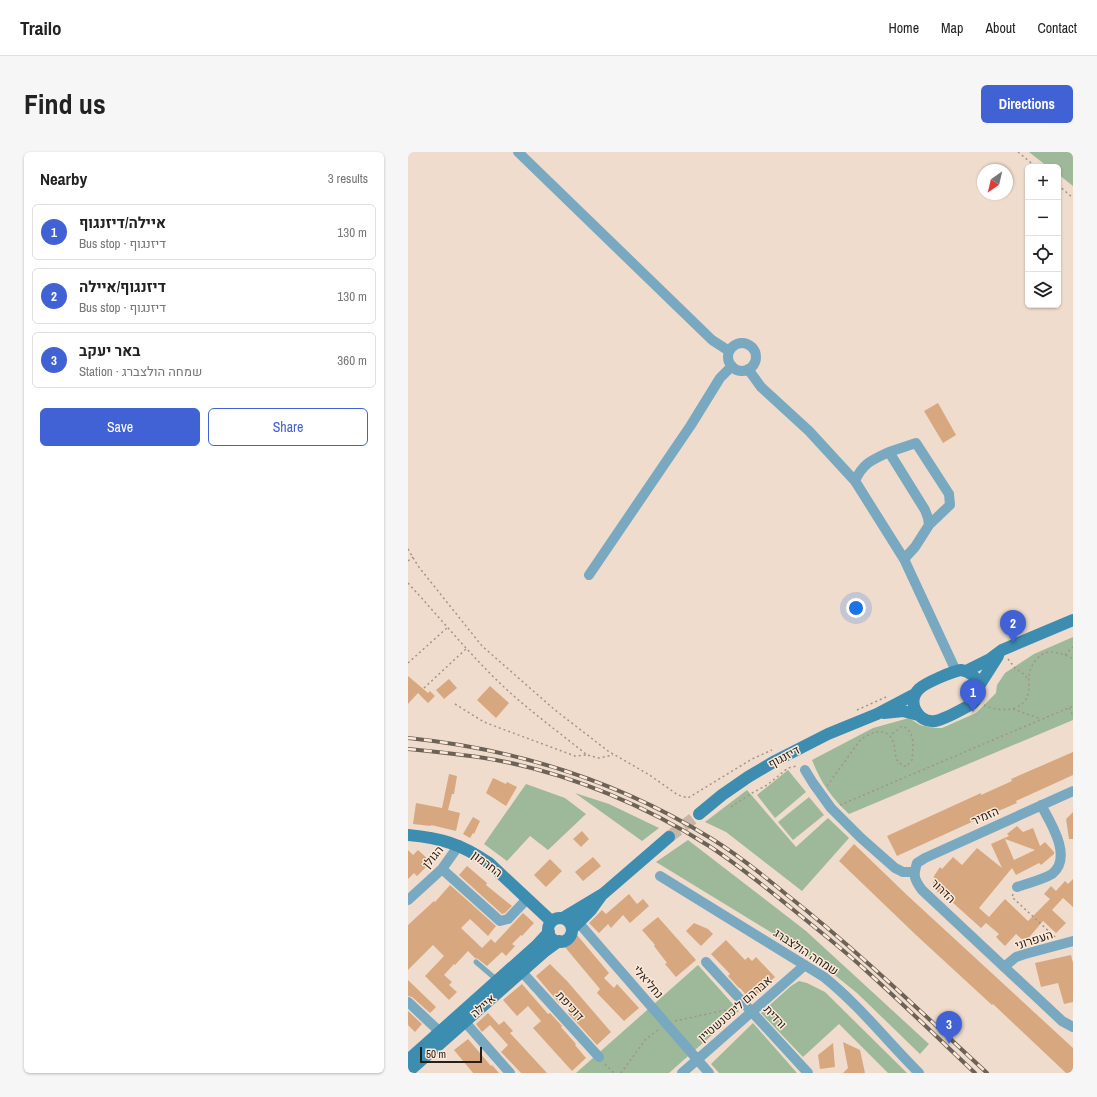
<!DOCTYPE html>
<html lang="en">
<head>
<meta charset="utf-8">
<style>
	:root { --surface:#fff; --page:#f6f6f6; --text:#222; --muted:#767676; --line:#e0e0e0; --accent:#4062d4 }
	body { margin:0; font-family:"Archivo Narrow",Heebo,sans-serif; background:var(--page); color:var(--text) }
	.controls { position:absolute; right:12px; top:12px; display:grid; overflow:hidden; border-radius:6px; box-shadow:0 1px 3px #0004 }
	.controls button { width:36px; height:36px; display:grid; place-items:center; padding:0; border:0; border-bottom:1px solid var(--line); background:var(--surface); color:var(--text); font:20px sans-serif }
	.compass { position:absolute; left:569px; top:12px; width:36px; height:36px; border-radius:50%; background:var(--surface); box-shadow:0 1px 3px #0004; rotate:214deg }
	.scale { position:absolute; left:12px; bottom:10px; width:62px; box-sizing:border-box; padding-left:4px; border:2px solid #27201a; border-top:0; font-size:11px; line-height:14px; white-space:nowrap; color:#27201a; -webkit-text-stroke:3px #fce9d9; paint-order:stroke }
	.you { position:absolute; left:448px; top:456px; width:14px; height:14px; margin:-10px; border:3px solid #fff; border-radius:50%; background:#1a73e8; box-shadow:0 0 0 6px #1a73e833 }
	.badge { display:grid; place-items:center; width:26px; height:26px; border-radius:50%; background:var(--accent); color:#fff; font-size:13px; font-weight:700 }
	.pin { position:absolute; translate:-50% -33px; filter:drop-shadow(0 1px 2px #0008) }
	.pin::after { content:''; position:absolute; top:21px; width:14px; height:12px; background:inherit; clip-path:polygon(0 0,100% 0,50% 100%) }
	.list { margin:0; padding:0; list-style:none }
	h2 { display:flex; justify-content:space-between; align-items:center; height:52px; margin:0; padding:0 16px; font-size:17px }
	h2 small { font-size:13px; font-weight:400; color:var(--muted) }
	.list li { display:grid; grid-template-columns:26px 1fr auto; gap:12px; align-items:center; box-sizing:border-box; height:56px; margin:0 8px 8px; padding:0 8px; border:1px solid var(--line); border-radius:6px }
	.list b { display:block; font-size:15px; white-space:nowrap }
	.list p { margin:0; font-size:13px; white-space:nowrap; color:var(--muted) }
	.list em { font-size:13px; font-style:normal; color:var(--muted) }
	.actions { display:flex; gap:8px; padding:12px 16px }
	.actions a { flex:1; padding:9px 0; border:1px solid var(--accent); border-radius:6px; text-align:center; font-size:14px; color:var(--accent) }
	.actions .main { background:var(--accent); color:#fff }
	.icon { flex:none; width:22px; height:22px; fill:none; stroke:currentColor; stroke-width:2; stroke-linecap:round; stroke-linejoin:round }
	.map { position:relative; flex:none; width:665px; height:921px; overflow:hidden; border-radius:6px }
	header { display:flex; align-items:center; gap:24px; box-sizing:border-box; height:56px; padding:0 20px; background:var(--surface); border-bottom:1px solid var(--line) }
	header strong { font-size:19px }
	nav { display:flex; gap:22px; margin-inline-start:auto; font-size:14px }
	.intro { display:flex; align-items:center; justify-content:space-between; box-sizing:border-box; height:96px; padding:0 24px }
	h1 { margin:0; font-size:28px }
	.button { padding:10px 18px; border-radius:6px; background:var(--accent); color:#fff; font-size:14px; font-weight:700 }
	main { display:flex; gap:24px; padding:0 24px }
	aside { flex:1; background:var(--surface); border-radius:6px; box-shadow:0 1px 3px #0004 }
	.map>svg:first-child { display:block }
	.green { fill:#9eb999 }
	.building { fill:#d7a87f; fill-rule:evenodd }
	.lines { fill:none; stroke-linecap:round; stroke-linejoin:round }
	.secondary-tunnel { stroke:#c7b6a8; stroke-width:12; stroke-dasharray:12 6; stroke-linecap:butt }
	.path { stroke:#a39488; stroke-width:1.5; stroke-dasharray:2 3; stroke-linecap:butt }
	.lane { stroke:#78a9c0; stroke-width:5 }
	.street { stroke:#78a9c0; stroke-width:10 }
	.secondary { stroke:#3c8db0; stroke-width:12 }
	.rail-casing { stroke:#6d6258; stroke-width:4 }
	.rail { stroke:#fce9d9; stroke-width:2.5; stroke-dasharray:8; stroke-linecap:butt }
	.labels { text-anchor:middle; stroke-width:3; stroke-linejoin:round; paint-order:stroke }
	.street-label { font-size:12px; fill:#27201a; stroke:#fce9d9 }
</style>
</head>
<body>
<header>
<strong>Trailo</strong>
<nav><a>Home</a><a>Map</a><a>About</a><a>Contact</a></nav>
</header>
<div class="intro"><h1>Find us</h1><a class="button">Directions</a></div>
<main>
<aside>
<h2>Nearby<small>3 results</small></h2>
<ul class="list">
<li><span class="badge">1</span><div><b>איילה/דיזנגוף</b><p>Bus stop · דיזנגוף</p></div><em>130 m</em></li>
<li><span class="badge">2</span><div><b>דיזנגוף/איילה</b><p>Bus stop · דיזנגוף</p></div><em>130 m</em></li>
<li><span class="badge">3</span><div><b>באר יעקב</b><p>Station · שמחה הולצברג</p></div><em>360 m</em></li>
</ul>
<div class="actions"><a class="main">Save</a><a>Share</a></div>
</aside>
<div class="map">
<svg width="665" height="921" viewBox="0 0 665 921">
	<rect width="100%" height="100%" fill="#efdccc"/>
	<path class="green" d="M621,0H665V34L650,22V15H640Z
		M665,485V568L441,662C423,645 413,631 404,608L465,576L501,566L512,573L526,576H534L568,561L588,541L589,533L597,521L626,502Z
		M380,618L398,640L367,666L349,643Z
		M118,632L157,646L178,662L140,698L122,684L99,709L76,692Z
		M339,638L388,695L420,666L441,686L394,739L318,680L297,670Z
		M167,641L201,652L251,676L234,689Z
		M401,645L416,663L385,688L370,670Z
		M280,688L398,779L521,892L512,902L449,841L423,820L387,795L248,710Z
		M290,813L331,859L261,921H168Z
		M391,829L399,831L417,840L499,921H480L431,872L395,905L353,861L383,834Z
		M345,871L389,921H311L303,912Z"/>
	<path class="building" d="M530,251L548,283L535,291L516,259Z
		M0,524L20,541L22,539L27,544L20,551L10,541L0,552Z
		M41,527L49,536L36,547L28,538Z
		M82,534L101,551L88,566L69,548Z
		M665,600V623L608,649L609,651L588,660V659L489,704L479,684L573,641V643L604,629L603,627Z
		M41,622L49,624L46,642H44L40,658L52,661L48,679L23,673V674L5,672L8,651L34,656Z
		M85,626L98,632L99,630L109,635L98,654L78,641Z
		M665,660V687H661L658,667Z
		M65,665L72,669L66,682L65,681L62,686L55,682Z
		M609,674L615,680L625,676L632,694L637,690L646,700V702L633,713L631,711L608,723L604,716L571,756L581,765L597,747L620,769L642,747L636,742L643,734L648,739L657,729L660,732L665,727V755L655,746L644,758L658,771L648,781L635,769L617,790L608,782L597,794L588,785L591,782L578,771L573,776L534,741L533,743L525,736L526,724L532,715L534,717L545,705L554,713L569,696L594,716L583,692L601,684L599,682ZM597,687L627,698L606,708Z
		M174,679L181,687L173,695L165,687Z
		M446,692L500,744L665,896V921H658L585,852L584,853L508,783L431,709Z
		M0,698L5,703L10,698L23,710L9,724L6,721L0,727Z
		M185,705L193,714L175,729L167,720Z
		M142,707L154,719L138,735L126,723Z
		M59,714L79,731L78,733L104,754L97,761L94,762L51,723Z
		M42,733L88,774L80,784L62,767L53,776L74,796L83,787L87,791L115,761L126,771L114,784L113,783L104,792L107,794L98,804L94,800L79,814L70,807L67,806L60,799L47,813L46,812L36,823L44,830L41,833L49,840L41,848L17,824L36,804L25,793L0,818V773L26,749L27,750Z
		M221,742L229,752L235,747L241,754L222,771L215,763L203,776L200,772L191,781L181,771L194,758L198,762Z
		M250,765L288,808L268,825L257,812L259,811L246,794L247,793L234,778Z
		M286,771L300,777L305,782L293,794L278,779Z
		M169,783L201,821L196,826L206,836L209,832L231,856L216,869L189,841L192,837L156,794Z
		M318,788L337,808L340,805L344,809L348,805L367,825L346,845L342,841L339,844L332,836H331L320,824L322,822L303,802Z
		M663,803L665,811V850L656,852L650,831L633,835L627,811Z
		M142,812L159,829L203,880L189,893L160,861L163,858L155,848L151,851L128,824Z
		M0,828L28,855L22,861L4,845L0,844Z
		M114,832L140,862L142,861L154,874L153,875L168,892L167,893L178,906L164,919L125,876L133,869L120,854L109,864L95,848Z
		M0,859L14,872L7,880L0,873Z
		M80,861L91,873L96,869L105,879L102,881L139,921H113L93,900L100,893L82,873L74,880L68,872Z
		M60,887L83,914L84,913L91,921H65L46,898Z
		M435,890L452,898L457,921H435L440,916Z
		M425,891L427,915L412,917L410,903Z"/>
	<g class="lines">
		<path class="secondary-tunnel" d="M261,685L291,662"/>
		<path class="path" d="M610,0L628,15
			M650,33L665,46
			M0,397L10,414L74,494L147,558L200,599L240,622L270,643L280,646L344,607L364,598
			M0,409L5,405
			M0,431C32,466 62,503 97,536C123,560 152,581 179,603L191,606L205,603
			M657,503L665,495
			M600,507L607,516L617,523L620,528
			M0,511L40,475
			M16,536L59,496
			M47,552L76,570L89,575L167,604L179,603
			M576,553C590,560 615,561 620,542C622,536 620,529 621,523C622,514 631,500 642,500C649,500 659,503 665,507
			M661,556L665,564
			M605,557L633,567
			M449,558L478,545
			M419,634L453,587L466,580H477L482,584L486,591L488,607L495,614H499L504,608C505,596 508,579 494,574L482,584
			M432,653L665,554
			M323,655L344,641L359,633L380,616L389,614
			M605,742L604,745L647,785
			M267,869L327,856
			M197,912L206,921
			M213,921L237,888L251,877"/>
		<path class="lane" d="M68,810L89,828"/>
		<path class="street" d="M110,0L304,188L321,199
			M320 205a14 14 0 1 1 28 0a14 14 0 1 1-28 0Z
			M340,217L353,235L401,279L447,329L496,407L548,519
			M481,300L508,291L541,342L542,353L521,373L507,395L496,407
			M447,329C455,311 464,308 481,300L517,358L520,366L521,373
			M181,423L283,273L312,226L324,214
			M397,618L405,631L423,656L453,686L487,716L495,720H506
			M665,639L517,706L509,711C505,724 506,727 514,738L654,869L665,875
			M34,717L92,769L100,767L119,747
			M252,724L416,825C451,853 479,889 511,921
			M609,735C620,731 634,728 644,722C665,706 643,671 633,653
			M0,748L34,717L51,693
			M170,770L301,921
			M298,810L400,921
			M596,815L608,805L617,802L665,789
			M114,820L191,905
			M0,850L32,880
			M57,870L102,921
			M274,921L397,813"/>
		<path class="secondary" d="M553,518C571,521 577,540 564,552C554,557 538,567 527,569C510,571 498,550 511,537C517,531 545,519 553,518Z
			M558,519L582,507L594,498L665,468
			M571,534L590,504
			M476,561L495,559L510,563
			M291,662L314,643L340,625L367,609L420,582L469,562L507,542
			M0,683C33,686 53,692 81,711L143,769
			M155,766L195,742L261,685
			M140 778a12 12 0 1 1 24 0a12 12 0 1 1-24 0Z
			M164,777L183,758L193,744
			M0,908L128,794L141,780
			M0,920L136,800L151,789"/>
		<g class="rail-casing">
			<path id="rail" d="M0,586C108,597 212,630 304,687C330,703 355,723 379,743C449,798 513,860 579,921
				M0,597C31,600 63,603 93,609C165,623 240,655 301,694C329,712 356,734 382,755C406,775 431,794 454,815C493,850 530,886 567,921"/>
		</g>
		<use href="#rail" class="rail"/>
	</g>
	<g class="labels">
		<g class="street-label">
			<text transform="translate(376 605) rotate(-28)" y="4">דיזנגוף</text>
			<text transform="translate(577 664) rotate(-24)" y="4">הזמיר</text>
			<text transform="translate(25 705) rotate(-50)" y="4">הגולן</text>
			<text transform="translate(79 712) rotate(37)" y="4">החרמון</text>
			<text transform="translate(535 739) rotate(44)" y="4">הדרור</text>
			<text transform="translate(626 788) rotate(-18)" y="4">העפרוני</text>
			<text transform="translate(398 800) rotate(33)" y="4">שמחה הולצברג</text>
			<text transform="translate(240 830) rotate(49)" y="4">נחליאלי</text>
			<text transform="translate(75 854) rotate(-41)" y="4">איילה</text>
			<text transform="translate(162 854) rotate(48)" y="4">דוכיפת</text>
			<text transform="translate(327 857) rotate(-41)" y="4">אברהם ליכטנשטיין</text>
			<text transform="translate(367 865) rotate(47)" y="4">ורדית</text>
		</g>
	</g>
</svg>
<div class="controls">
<button>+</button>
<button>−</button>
<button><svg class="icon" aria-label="locate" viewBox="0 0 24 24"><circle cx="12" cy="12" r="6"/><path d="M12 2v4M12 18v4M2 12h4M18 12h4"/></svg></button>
<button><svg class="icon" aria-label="layers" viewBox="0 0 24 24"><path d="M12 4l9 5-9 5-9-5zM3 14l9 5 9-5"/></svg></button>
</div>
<svg class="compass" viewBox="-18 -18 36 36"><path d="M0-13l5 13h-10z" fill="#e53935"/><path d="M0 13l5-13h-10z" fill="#767676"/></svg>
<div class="scale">50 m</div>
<div class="you"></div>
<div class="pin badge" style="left:565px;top:560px">1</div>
<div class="pin badge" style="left:605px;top:491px">2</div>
<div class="pin badge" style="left:541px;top:892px">3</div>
</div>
</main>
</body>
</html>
